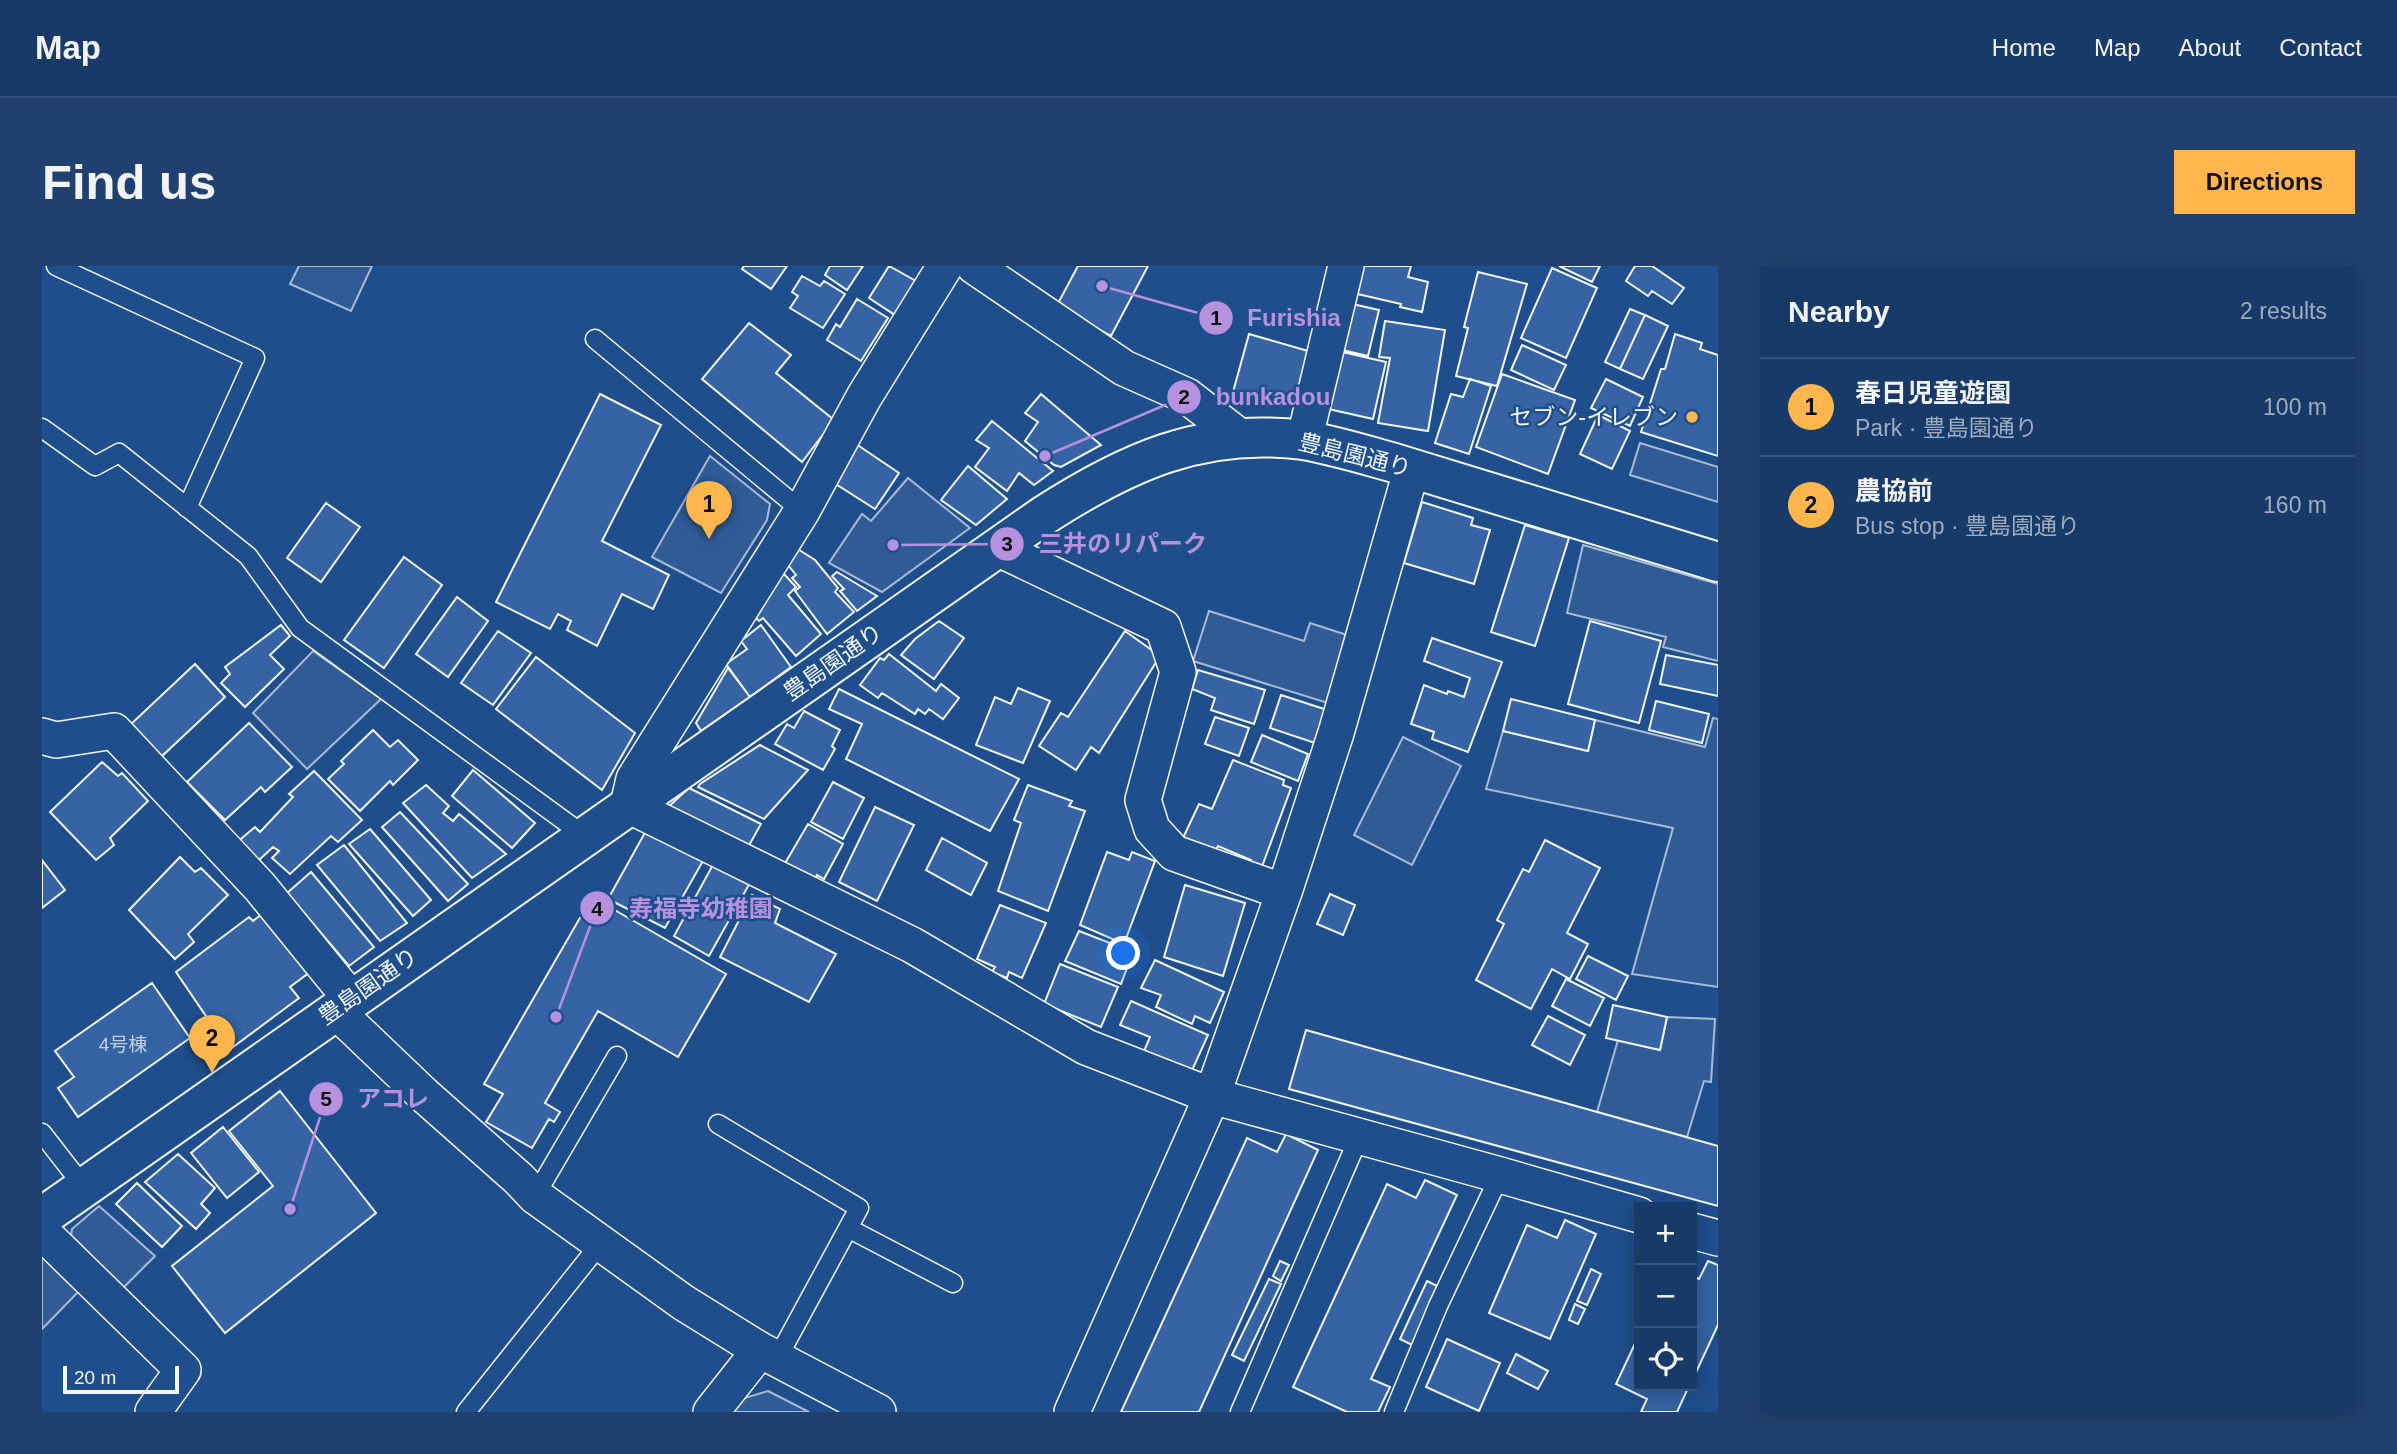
<!DOCTYPE html>
<html lang="en">
<head>
<meta charset="utf-8">
<style>
	:root { --surface:#173a69; --page:#20416f; --text:#f1f3f6; --muted:#9eadc0; --line:#36547d; --accent:#ffb74d }
	body { margin:0; font-family:Arial,"Noto Sans JP",sans-serif; background:var(--page); color:var(--text) }
	.controls { position:absolute; right:21px; bottom:21px; display:grid; overflow:hidden; border-radius:0px; box-shadow:0 4px 18px #0003 }
	.controls button { width:63px; height:63px; display:grid; place-items:center; padding:0; border:0; border-bottom:2px solid var(--line); background:var(--surface); color:var(--text); font:35px sans-serif }
	.scale { position:absolute; left:21px; bottom:18px; width:116px; box-sizing:border-box; padding-left:7px; border:4px solid #f2f6ff; border-top:0; font-size:19px; line-height:24px; white-space:nowrap; color:#f2f6ff; -webkit-text-stroke:5px #1f4e8c; paint-order:stroke }
	.you { position:absolute; left:1082px; top:688px; width:24px; height:24px; margin:-18px; border:5px solid #fff; border-radius:50%; background:#1a73e8; box-shadow:0 0 0 10px #1a73e833 }
	.badge { display:grid; place-items:center; width:46px; height:46px; border-radius:50%; background:var(--accent); color:#111; font-size:23px; font-weight:700 }
	.pin { position:absolute; translate:-50% -58px; filter:drop-shadow(0 2px 4px #0008) }
	.pin::after { content:''; position:absolute; top:37px; width:24px; height:21px; background:inherit; clip-path:polygon(0 0,100% 0,50% 100%) }
	.list { margin:0; padding:0; list-style:none }
	h2 { display:flex; justify-content:space-between; align-items:center; height:91px; margin:0; padding:0 28px; font-size:30px }
	h2 small { font-size:23px; font-weight:400; color:var(--muted) }
	.list li { display:grid; grid-template-columns:46px 1fr auto; gap:21px; align-items:center; box-sizing:border-box; height:98px; padding:0 28px; border-top:2px solid var(--line) }
	.list b { display:block; font-size:26px; white-space:nowrap }
	.list p { margin:0; font-size:23px; white-space:nowrap; color:var(--muted) }
	.list em { font-size:23px; font-style:normal; color:var(--muted) }
	.icon { flex:none; width:38px; height:38px; fill:none; stroke:currentColor; stroke-width:2; stroke-linecap:round; stroke-linejoin:round }
	.map { position:relative; flex:none; width:1676px; height:1146px; overflow:hidden; border-radius:0px }
	header { display:flex; align-items:center; gap:42px; box-sizing:border-box; height:98px; padding:0 35px; background:var(--surface); border-bottom:2px solid var(--line) }
	header strong { font-size:33px }
	nav { display:flex; gap:38px; margin-inline-start:auto; font-size:24px }
	.intro { display:flex; align-items:center; justify-content:space-between; box-sizing:border-box; height:168px; padding:0 42px }
	h1 { margin:0; font-size:49px }
	.button { padding:18px 32px; border-radius:0px; background:var(--accent); color:#111; font-size:24px; font-weight:700 }
	main { display:flex; gap:42px; padding:0 42px }
	aside { flex:1; background:var(--surface); border-radius:0px; box-shadow:0 4px 18px #0003 }
	.map>svg:first-child { display:block }
	.built { fill:#305b95; stroke:#a8bbd7; stroke-width:2 }
	.building { fill:#3563a3; stroke:#f2f6ff; stroke-width:2 }
	.lines { fill:none; stroke-linecap:round; stroke-linejoin:round }
	.lane-casing { stroke:#f2f6ff; stroke-width:21 }
	.street-casing { stroke:#f2f6ff; stroke-width:38 }
	.secondary-casing { stroke:#f2f6ff; stroke-width:42 }
	.lane { stroke:#1f4e8c; stroke-width:18 }
	.street { stroke:#1f4e8c; stroke-width:35 }
	.secondary { stroke:#1f4e8c; stroke-width:38 }
	.poi-dot { fill:#ffb74d; stroke:#1f4e8c; stroke-width:2.5 }
	.labels { text-anchor:middle; stroke-width:5; stroke-linejoin:round; paint-order:stroke }
	.number-label { font-size:19px; fill:#c3d1e8 }
	.poi-label { font-size:23px; fill:#f2f6ff; stroke:#1f4e8c; text-anchor:end }
	.street-label { font-size:23px; fill:#f2f6ff; stroke:#1f4e8c }
	.leader { fill:none; stroke:#b691df; stroke-width:2.5 }
	.callout-dot { fill:#b691df; stroke:#1f4e8c; stroke-width:2.5 }
	.mark-label { font-size:21px; text-anchor:middle; font-weight:bold; fill:#111 }
	.callout-label { font-size:24px; text-anchor:middle; font-weight:bold; fill:#b691df; stroke:#1f4e8c; stroke-width:5; stroke-linejoin:round; paint-order:stroke }
</style>
</head>
<body>
<header>
<strong>Map</strong>
<nav><a>Home</a><a>Map</a><a>About</a><a>Contact</a></nav>
</header>
<div class="intro"><h1>Find us</h1><a class="button">Directions</a></div>
<main>
<div class="map">
<svg width="1676" height="1146" viewBox="0 0 1676 1146">
	<rect width="100%" height="100%" fill="#1f4e8c"/>
	<path class="built" d="M257,0H330L309,45L248,18Z
		M1598,177L1676,201V236L1588,209Z
		M668,190L728,238L725,254L679,327L610,291Z
		M866,212L928,262L840,326L787,297L820,248L829,255Z
		M1541,279L1676,318V395L1621,381L1624,371L1525,347Z
		M1167,345L1262,375L1268,357L1311,371L1289,438L1151,395Z
		M271,385L339,433L265,503L211,447Z
		M1671,452L1676,453V721L1590,708L1631,562L1444,523L1461,465L1546,485L1553,454L1663,481Z
		M1361,471L1419,500L1370,599L1312,569Z
		M1625,751L1673,753L1669,816L1662,815L1645,871L1555,846L1576,774L1618,784Z
		M57,940L113,990L79,1024L28,977L30,963Z
		M0,987L38,1024L0,1063Z
		M726,1125L767,1146H689L699,1133Z"/>
	<path class="building" d="M702,0H745L729,23L700,3Z
		M788,0H821L805,24L783,9Z
		M847,0L874,15L853,49L827,32Z
		M1036,0H1106L1069,70L1014,41Z
		M1317,0H1369L1366,11L1386,16L1380,46L1358,41L1359,38L1311,27Z
		M1517,0H1558L1550,16Z
		M1593,0H1610L1642,22L1630,38L1610,25L1606,30L1584,15Z
		M1510,2L1555,22L1524,92L1479,72Z
		M1436,6L1485,18L1455,120L1414,110L1426,62L1422,61Z
		M760,10L778,20L782,15L803,28L781,62L748,42L756,30L750,26Z
		M815,33L846,52L819,95L785,74L794,58L798,61Z
		M1306,37L1337,44L1326,90L1296,83Z
		M1588,43L1603,49L1578,103L1563,96Z
		M1603,49L1626,60L1601,113L1578,103Z
		M1343,55L1403,64L1386,165L1336,157L1348,92L1337,91Z
		M707,57L749,89L734,107L792,154L760,196L660,113Z
		M1207,68L1266,85L1254,133L1242,140L1191,126Z
		M1633,68L1660,77L1658,83L1676,89V190L1599,166L1619,103H1623Z
		M1480,79L1524,99L1512,124L1469,104Z
		M1296,85L1344,96L1331,153L1282,142Z
		M1460,108L1533,134L1506,208L1434,181Z
		M1428,113L1449,120L1427,188L1393,177L1409,128L1421,131Z
		M1564,113L1601,131L1588,160L1549,142Z
		M558,128L619,159L560,275L627,309L611,343L580,328L555,380L525,364L529,355L516,348L508,363L454,336Z
		M999,128L1059,179L1019,201L1012,199L983,175L996,156L983,147Z
		M1556,149L1588,165L1570,203L1538,188Z
		M950,155L1011,205L992,219L977,207L965,225L933,201L947,182L934,174Z
		M814,178L857,207L833,243L789,215Z
		M926,200L965,233L934,259L899,234Z
		M1380,236L1431,252L1429,259L1448,264L1432,318L1362,297Z
		M284,237L318,261L279,316L245,292Z
		M1483,259L1527,272L1493,380L1449,366Z
		M751,280L773,294L796,322L793,326L812,346L785,368L753,325L758,321L750,312L754,309L742,294Z
		M362,291L400,319L342,402L302,374Z
		M795,306L835,330L815,345L798,325L802,323L790,310Z
		M742,308L754,321L746,329L779,368L754,390L721,352L717,355L706,344Z
		M415,331L446,355L406,411L374,388Z
		M897,355L922,372L892,413L859,389L873,373Z
		M1548,355L1619,375L1597,457L1526,438Z
		M239,359L248,370L228,389L242,403L203,441L179,417L188,408L183,401Z
		M719,359L749,401L708,431L684,398L705,383L699,375Z
		M456,365L489,387L451,439L419,417Z
		M1083,365L1118,390L1057,487L1049,481L1034,504L997,480L1019,447L1026,451Z
		M1390,372L1460,396L1426,486L1390,473L1392,466L1369,458L1382,419L1405,428L1406,425L1422,431L1428,412L1382,395Z
		M847,388L894,425L899,418L917,432L901,453L887,443L883,448L876,443L873,448L840,427L836,432L818,419L838,392L842,394Z
		M1624,389L1676,399V430L1618,418Z
		M494,391L593,467L560,524L454,443Z
		M153,398L183,431L119,491L88,459Z
		M686,402L708,431L659,465L654,457Z
		M1156,404L1223,424L1212,458L1169,444L1173,432L1150,423Z
		M976,422L1008,435L981,497L934,479L953,431L969,438Z
		M797,423L977,513L948,565L804,493L820,458L787,443Z
		M1239,429L1285,444L1273,477L1228,462Z
		M1469,433L1553,454L1546,485L1461,465Z
		M1614,435L1667,448L1660,477L1607,464Z
		M762,445L798,464L790,480L793,483L781,504L733,478L745,458L752,462Z
		M1173,451L1207,462L1197,490L1163,478Z
		M207,457L250,501L223,526L219,521L183,554L145,516Z
		M331,464L348,481L356,474L376,494L351,519L348,515L318,545L286,513L302,498L299,495Z
		M1220,469L1266,488L1256,515L1209,496Z
		M718,479L766,504L722,553L656,521L658,518Z
		M1191,494L1242,514L1241,519L1249,522L1218,606L1206,601L1209,594L1176,580L1173,586L1141,572L1157,538L1170,543Z
		M60,496L76,510L80,507L106,535L68,572L72,579L54,594L8,546Z
		M431,504L493,557L470,582L410,530Z
		M272,505L320,554L296,576L289,570L248,608L230,592L237,585L231,581L215,596L194,577L213,561L218,566L251,531L247,528Z
		M791,516L822,532L801,573L769,556Z
		M384,519L407,540L401,547L411,555L417,548L464,588L430,612L361,537Z
		M986,519L1030,535L1027,540L1043,545L1006,645L956,625L979,557L972,554Z
		M647,522L719,558L705,583L625,542Z
		M833,541L872,559L835,635L797,616Z
		M358,546L426,618L406,635L340,561Z
		M766,558L801,578L782,613L775,609L772,616L742,599Z
		M328,563L389,634L371,650L307,578Z
		M605,563L662,593L623,662L566,633Z
		M900,572L945,597L929,629L884,604Z
		M1503,574L1558,602L1525,667L1546,678L1528,713L1510,703L1489,743L1434,714L1462,658L1455,654L1481,603L1487,606Z
		M302,579L365,657L338,675L275,599Z
		M1065,586L1087,594L1090,586L1113,595L1082,678L1038,659Z
		M138,591L153,606L159,602L186,629L146,668L152,676L133,693L87,644Z
		M0,594L23,624L0,642Z
		M673,595L709,615L667,690L632,670Z
		M269,606L332,681L307,700L245,627Z
		M1143,619L1203,637L1181,710L1122,691Z
		M1288,628L1313,639L1301,669L1275,658Z
		M710,629L738,643L733,657L794,688L767,736L678,691Z
		M550,631L684,708L636,791L556,745L503,837L518,846L512,856L507,853L490,882L444,856L461,828L442,818Z
		M958,639L1004,657L980,712L967,706L965,712L950,706L953,701L935,693Z
		M225,644L268,706L248,721L257,732L187,784L134,706L207,651L211,655Z
		M1037,665L1091,686L1079,718L1023,695Z
		M1546,690L1586,710L1574,734L1534,713Z
		M1113,694L1182,726L1168,757L1153,750L1150,758L1114,741L1119,729L1099,722Z
		M1018,698L1076,721L1059,761L1002,738Z
		M1524,713L1562,732L1548,760L1510,740Z
		M110,717L148,772L36,851L16,822L32,811L13,785Z
		M1089,735L1166,769L1147,811L1100,790L1108,771L1078,759Z
		M1571,739L1625,751L1618,784L1564,772Z
		M1506,750L1543,769L1528,799L1490,779Z
		M1264,764L1676,880V940L1247,823Z
		M238,825L334,947L183,1067L130,1000L231,920L187,865Z
		M181,861L217,906L185,932L149,887Z
		M1244,868L1276,884L1157,1146H1079L1205,872L1235,886Z
		M136,888L173,922L159,938L168,947L154,963L103,916Z
		M1383,914L1415,929L1329,1113L1348,1121L1336,1146H1305L1251,1121L1345,918L1374,932Z
		M95,917L140,960L120,981L74,938Z
		M1523,954L1554,968L1508,1073L1447,1047L1485,959L1515,972Z
		M1238,995L1247,999L1239,1015L1231,1010Z
		M1666,995L1676,999V1059L1650,1115V1010L1657,1013Z
		M1549,1003L1559,1008L1545,1039L1535,1035Z
		M1227,1013L1239,1018L1202,1095L1190,1089Z
		M1385,1015L1399,1022L1372,1080L1358,1073Z
		M1533,1038L1543,1043L1536,1058L1527,1054Z
		M1597,1069V1120H1647L1635,1146H1599L1605,1133L1574,1118Z
		M1405,1073L1458,1097L1437,1145L1384,1121Z
		M1474,1088L1506,1105L1496,1123L1465,1107Z"/>
	<g class="lines">
		<g class="lane-casing">
			<path id="lane" d="M14,0L213,92L145,242
				M553,73L760,245
				M0,162L53,200L77,187L206,290L258,362L543,570
				M676,858L817,942L735,1093
				M0,867L42,921
				M493,930L575,790
				M806,962L911,1017
				M424,1146L558,978
				M1198,1146L1317,871
				M1352,1146L1396,1040L1458,909"/>
		</g>
		<g class="street-casing">
			<path id="street" d="M903,0L822,131L760,245L592,513L586,539L870,679L1044,781L1170,830L1458,909L1597,949
				M932,0L1082,102L1145,130L1198,171
				M1262,175L1304,0
				M955,282L1121,361L1136,406L1101,534L1110,563L1132,587L1242,626
				M0,470L14,474L72,465L218,621L309,733
				M293,744L381,828L477,913L493,930L642,1037L718,1084L836,1146
				M1650,965L1676,972
				M0,966L141,1104L111,1146
				M669,1146L718,1084
				M1030,1146L1170,830L1242,626L1294,467L1370,202"/>
		</g>
		<g class="secondary-casing">
			<path id="secondary" d="M0,951L1001,250C1083,197 1160,161 1261,174C1291,179 1320,188 1349,196L1676,296"/>
		</g>
		<use href="#lane" class="lane"/>
		<use href="#street" class="street"/>
		<use href="#secondary" class="secondary"/>
	</g>
	<circle class="poi-dot" cx="1650" cy="151" r="7"/>
	<g class="labels">
		<g class="number-label">
			<text x="81" y="785">4号棟</text>
		</g>
		<g class="poi-label">
			<text x="1636" y="159">セブン-イレブン</text>
		</g>
		<g class="street-label">
			<text transform="translate(1313 189) rotate(14)" y="8">豊島園通り</text>
			<text transform="translate(791 396) rotate(-35)" y="8">豊島園通り</text>
			<text transform="translate(326 720) rotate(-35)" y="8">豊島園通り</text>
		</g>
	</g>
	<path class="leader" d="M1060 20L1174 52M1003 190L1142 131M851 279L965 278M514 751L555 642M248 943L284 833"/>
	<g class="callout-dot">
		<circle cx="1060" cy="20" r="7"/>
		<circle cx="1003" cy="190" r="7"/>
		<circle cx="851" cy="279" r="7"/>
		<circle cx="514" cy="751" r="7"/>
		<circle cx="248" cy="943" r="7"/>
		<circle cx="1174" cy="52" r="18"/>
		<circle cx="1142" cy="131" r="18"/>
		<circle cx="965" cy="278" r="18"/>
		<circle cx="555" cy="642" r="18"/>
		<circle cx="284" cy="833" r="18"/>
	</g>
	<g class="mark-label">
		<text x="1174" y="59">1</text>
		<text x="1142" y="138">2</text>
		<text x="965" y="285">3</text>
		<text x="555" y="650">4</text>
		<text x="284" y="840">5</text>
	</g>
	<g class="callout-label">
		<text x="1252" y="60">Furishia</text>
		<text x="1231" y="139">bunkadou</text>
		<text x="1081" y="286">三井のリパーク</text>
		<text x="659" y="651">寿福寺幼稚園</text>
		<text x="351" y="841">アコレ</text>
	</g>
</svg>
<div class="controls">
<button>+</button>
<button>−</button>
<button><svg class="icon" aria-label="locate" viewBox="0 0 24 24"><circle cx="12" cy="12" r="6"/><path d="M12 2v4M12 18v4M2 12h4M18 12h4"/></svg></button>
</div>
<div class="scale">20 m</div>
<div class="you"></div>
<div class="pin badge" style="left:667px;top:273px">1</div>
<div class="pin badge" style="left:170px;top:807px">2</div>
</div>
<aside>
<h2>Nearby<small>2 results</small></h2>
<ul class="list">
<li><span class="badge">1</span><div><b>春日児童遊園</b><p>Park · 豊島園通り</p></div><em>100 m</em></li>
<li><span class="badge">2</span><div><b>農協前</b><p>Bus stop · 豊島園通り</p></div><em>160 m</em></li>
</ul>
</aside>
</main>
</body>
</html>
